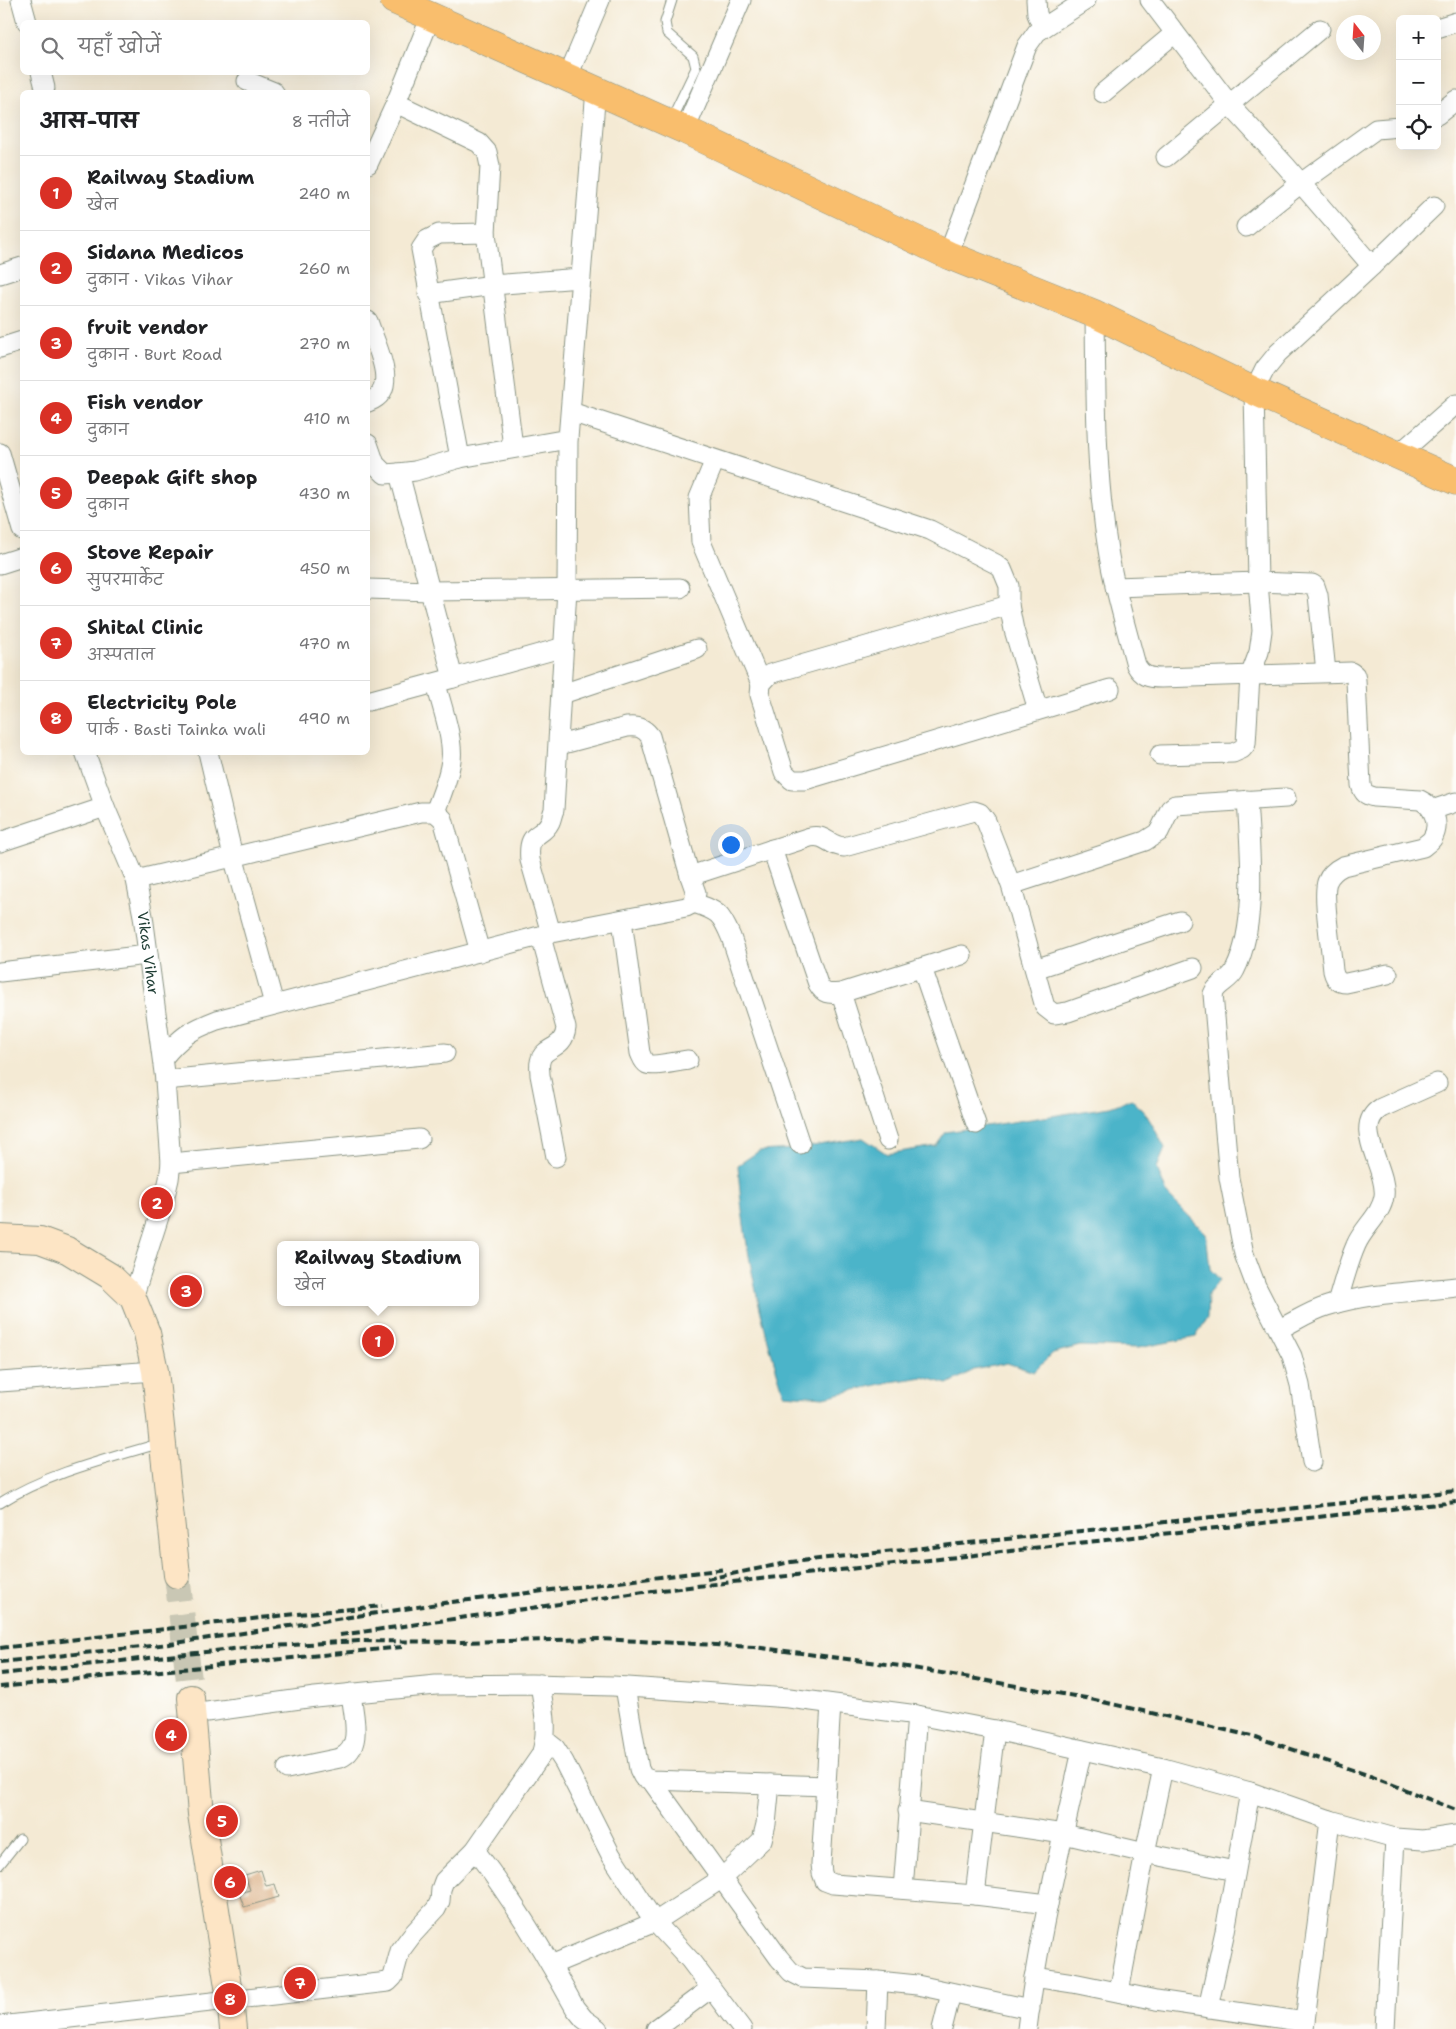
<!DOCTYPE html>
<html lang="hi">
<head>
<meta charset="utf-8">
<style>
	:root { --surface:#fff; --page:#f6f6f6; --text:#202124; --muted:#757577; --line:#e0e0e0; --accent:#d93025 }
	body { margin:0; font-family:"Shantell Sans","Playpen Sans Deva",sans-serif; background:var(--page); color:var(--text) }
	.controls { position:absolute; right:15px; top:15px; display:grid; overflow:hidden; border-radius:8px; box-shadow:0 5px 20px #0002 }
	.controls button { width:45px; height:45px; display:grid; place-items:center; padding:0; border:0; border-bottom:1px solid var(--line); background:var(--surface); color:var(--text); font:25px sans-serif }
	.compass { position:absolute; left:1336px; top:15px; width:45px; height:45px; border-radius:50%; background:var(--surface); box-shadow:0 5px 20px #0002; rotate:343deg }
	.you { position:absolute; left:730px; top:844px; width:18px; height:18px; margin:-12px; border:4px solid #fff; border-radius:50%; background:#1a73e8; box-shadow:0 0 0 8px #1a73e833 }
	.badge { display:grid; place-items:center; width:32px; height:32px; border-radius:50%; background:var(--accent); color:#fff; font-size:16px; font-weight:700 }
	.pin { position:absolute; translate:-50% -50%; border:2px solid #fff; box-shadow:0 1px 5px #0006 }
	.popup { position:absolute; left:277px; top:1241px; width:202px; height:65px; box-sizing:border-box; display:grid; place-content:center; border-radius:8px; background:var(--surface); filter:drop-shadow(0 1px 4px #0005); font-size:16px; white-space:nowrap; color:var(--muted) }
	.popup b { font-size:19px; color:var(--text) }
	.popup::after { content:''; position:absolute; left:50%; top:100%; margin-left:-10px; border:10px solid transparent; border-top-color:var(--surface) }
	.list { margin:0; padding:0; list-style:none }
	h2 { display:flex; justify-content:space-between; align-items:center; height:65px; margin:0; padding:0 20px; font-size:21px }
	h2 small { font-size:16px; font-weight:400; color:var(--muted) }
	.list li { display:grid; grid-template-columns:32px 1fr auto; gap:15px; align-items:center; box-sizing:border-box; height:75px; padding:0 20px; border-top:1px solid var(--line) }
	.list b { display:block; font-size:19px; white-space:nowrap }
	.list p { margin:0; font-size:16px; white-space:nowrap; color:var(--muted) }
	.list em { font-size:16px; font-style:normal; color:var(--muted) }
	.icon { flex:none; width:28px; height:28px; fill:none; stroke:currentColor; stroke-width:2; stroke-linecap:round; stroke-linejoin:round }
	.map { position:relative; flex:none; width:1456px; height:2029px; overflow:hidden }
	.search { position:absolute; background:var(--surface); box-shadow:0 5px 20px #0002; left:20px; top:20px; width:350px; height:55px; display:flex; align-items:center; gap:12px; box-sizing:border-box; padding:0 18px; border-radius:8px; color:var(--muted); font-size:19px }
	.panel { position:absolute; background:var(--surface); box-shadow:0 5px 20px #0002; left:20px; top:90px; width:350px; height:665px; border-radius:8px }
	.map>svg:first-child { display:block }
	.water { fill:#4bb4c9; stroke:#35787e }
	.building { fill:#dbb087 }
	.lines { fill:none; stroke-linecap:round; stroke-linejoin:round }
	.secondary-tunnel { stroke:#c9c7b4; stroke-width:26; stroke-dasharray:26 13; stroke-linecap:butt }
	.lane-casing { stroke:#8a9484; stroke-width:11 }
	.street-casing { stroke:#8a9484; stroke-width:21 }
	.secondary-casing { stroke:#8a9484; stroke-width:28 }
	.primary-casing { stroke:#8a9484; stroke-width:29 }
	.lane { stroke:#fff; stroke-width:9 }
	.street { stroke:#fff; stroke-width:19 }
	.secondary { stroke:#fde5c5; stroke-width:26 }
	.primary { stroke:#f9be6d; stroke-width:28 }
	.rail { stroke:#1f3d34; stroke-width:4; stroke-dasharray:8 4; stroke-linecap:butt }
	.labels { text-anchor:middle; stroke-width:4.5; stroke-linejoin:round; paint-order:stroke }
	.street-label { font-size:15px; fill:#1f3d34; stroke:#fdfcf7 }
</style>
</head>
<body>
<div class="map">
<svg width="1456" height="2029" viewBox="0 0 1456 2029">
	<rect width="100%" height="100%" fill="#fdfcf7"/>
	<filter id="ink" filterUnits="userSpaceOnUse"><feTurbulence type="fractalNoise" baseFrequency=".02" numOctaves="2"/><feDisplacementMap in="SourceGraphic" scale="10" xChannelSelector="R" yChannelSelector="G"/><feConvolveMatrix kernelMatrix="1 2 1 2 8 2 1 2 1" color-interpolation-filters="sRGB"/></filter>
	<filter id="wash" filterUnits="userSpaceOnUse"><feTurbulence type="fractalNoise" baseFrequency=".0096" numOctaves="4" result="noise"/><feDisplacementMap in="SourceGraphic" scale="20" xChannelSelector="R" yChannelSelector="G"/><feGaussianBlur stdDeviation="1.12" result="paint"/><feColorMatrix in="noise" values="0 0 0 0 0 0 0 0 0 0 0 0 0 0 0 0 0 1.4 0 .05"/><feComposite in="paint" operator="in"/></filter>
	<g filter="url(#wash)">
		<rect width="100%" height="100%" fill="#f4ead4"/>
		<path class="water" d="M1132,1099L1148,1117L1165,1148L1157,1168L1167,1194L1206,1233L1210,1269L1220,1280L1208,1294L1207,1318L1196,1337L1138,1348L1080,1346L1053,1353L1034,1372L1007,1363L974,1370L948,1384L923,1377L890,1382L824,1397L784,1394C761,1324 742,1239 738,1165L759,1151L794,1149L863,1138L887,1154L936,1146L946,1132L1110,1107Z"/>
		<g id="blocks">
			<path class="building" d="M261,1870L266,1886L275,1884L279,1897L244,1907L239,1893L250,1890L245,1875Z
				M306,1966L308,1985L288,1988L286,1969Z"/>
		</g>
	</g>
	<g filter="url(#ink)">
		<use href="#blocks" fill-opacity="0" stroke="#8a9484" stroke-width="1"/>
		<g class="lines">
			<path class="secondary-tunnel" d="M177,1575L191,1698"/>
			<g class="lane-casing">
				<path id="lane" d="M671,120L696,68L693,56L667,33L665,22L672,0
					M0,1503C48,1473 107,1459 161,1443
					M0,1864L20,1839"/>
			</g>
			<g class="street-casing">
				<g id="street">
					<path d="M21,0L27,22"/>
					<path d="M1036,0L1037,14L1043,28"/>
					<path d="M1150,0L1230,105L1286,166L1372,266L1278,353L1265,369L1254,391L1258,582L1262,631L1259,652L1250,676L1246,744L1242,749L1233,753L1160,755"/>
					<path d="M1437,28L1456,22"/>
					<path d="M41,72L45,88"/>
					<path d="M568,76L600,0"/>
					<path d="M247,81L274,92"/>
					<path d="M1103,93L1175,33"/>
					<path d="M396,103L479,143L487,152L490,166L486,233"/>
					<path d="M1437,115L1456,100"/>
					<path d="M685,130L741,0"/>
					<path d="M1166,157L1320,29"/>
					<path d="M368,164L396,103L431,16"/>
					<path d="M1246,227L1301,183L1376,129L1400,127"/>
					<path d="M948,255L1027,46L1037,32L1086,0"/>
					<path d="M1372,266L1434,206"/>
					<path d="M0,274L22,267"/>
					<path d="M428,294L493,285L580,278"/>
					<path d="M1095,314C1096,393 1095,472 1108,550C1114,589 1126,627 1136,665C1142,676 1149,678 1161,678L1351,672L1355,675L1356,680L1361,785C1363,793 1366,795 1374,797L1420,800C1434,806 1441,825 1432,839C1430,842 1426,844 1423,847L1343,866C1335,870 1330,874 1327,882C1322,896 1332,953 1333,971C1335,979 1338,983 1346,983L1388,974"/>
					<path d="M368,321C375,345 402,390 368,402"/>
					<path d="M0,348L22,341"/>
					<path d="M571,412L930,530L996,564L1002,569L1009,586V605L1014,630L1038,710"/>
					<path d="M368,444L375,464L385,474L399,473"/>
					<path d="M513,447L486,233L439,234L427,240L421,249L460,458L568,439"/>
					<path d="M0,453L22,530"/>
					<path d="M1398,455L1456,404"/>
					<path d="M715,460L699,498L701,542L761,684"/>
					<path d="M0,564L22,557"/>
					<path d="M1115,587L1258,582L1312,584L1315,586L1318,595L1326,672"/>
					<path d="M368,589L430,591L680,588"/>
					<path d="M1009,605L770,674L761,684L760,695L784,772L792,780H805L1110,689"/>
					<path d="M453,678L564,647"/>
					<path d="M562,694L697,649"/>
					<path d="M368,701L453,678L399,473L415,471L460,458"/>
					<path d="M559,745L627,727C637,726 643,727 650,736L690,876"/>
					<path id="s1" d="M85,752L105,807L136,880L143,916L165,1080L171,1163L169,1179L163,1204L133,1298"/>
					<path d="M208,752L233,856L274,1004"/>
					<path d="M1247,800C1250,850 1258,924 1235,970C1230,981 1217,983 1213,994L1229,1178L1244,1254L1256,1286L1292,1356L1300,1385L1312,1462"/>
					<path d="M1432,810L1456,802"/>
					<path d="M435,812C441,795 449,778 451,760C454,740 441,704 436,684"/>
					<path d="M0,842L105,807"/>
					<path d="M772,849L818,984C824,995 829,994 841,993L962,955"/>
					<path d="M136,880L421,812H435L443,819L480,952"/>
					<path d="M1011,885L1045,1007L1054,1014L1068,1012L1193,968"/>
					<path d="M694,903C718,911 721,913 731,937L800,1144"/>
					<path d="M622,920L640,1053C642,1057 643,1062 647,1064C654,1067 680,1061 688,1060"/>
					<path d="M551,933L530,860C527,829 541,840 550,822C552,818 552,814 554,810L567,589L568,439L596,89"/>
					<path d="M541,937L566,1028C564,1051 543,1045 540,1062C539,1066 540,1071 540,1075L556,1157"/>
					<path d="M922,968L976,1124"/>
					<path d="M1035,969L1180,921"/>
					<path d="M0,972L147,955"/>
					<path d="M841,993L888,1140"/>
					<path d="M163,1058C181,1036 191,1030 217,1020L551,933L686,907L694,903L696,893L690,876L810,837C827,834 828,846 844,847L974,811L980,813L986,821L1011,885L1145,841L1159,832L1170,809L1175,805L1286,798"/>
					<path d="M165,1080L445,1053"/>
					<path d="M171,1163L419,1139"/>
					<path d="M1337,1303C1343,1284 1348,1263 1356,1245C1363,1228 1382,1214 1384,1196C1388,1168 1350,1127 1381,1108L1437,1083"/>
					<path d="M1279,1329C1294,1322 1310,1311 1327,1306C1368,1293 1414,1292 1456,1287"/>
					<path d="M0,1382L155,1371"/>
					<path d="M625,1687L639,1769L643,1777L651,1780L826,1786"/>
					<path d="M831,1704L821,1864L822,1873L825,1881L833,1884L975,1895L1048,1904"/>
					<path d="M192,1714L315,1697L436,1685L531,1684L613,1686L789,1698L917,1715L995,1730L1163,1768L1250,1792L1330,1820L1395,1838L1423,1840L1456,1835"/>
					<path d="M546,1741L555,1748L564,1762L611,1855L635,1892L655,1922L690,1960L742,2029"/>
					<path d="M287,1769L340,1758C364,1748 353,1715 351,1693"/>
					<path d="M651,1780L779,1958L791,1972L803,1978L878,1981L917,1985L1030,2009"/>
					<path d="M908,1811L1064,1834L1145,1853L1235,1871"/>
					<path d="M475,1850C513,1900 545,1953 575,2008L584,2019L598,2029"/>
					<path d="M903,1889L917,1715"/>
					<path d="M975,1895L995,1730"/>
					<path d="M551,1965L655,1922L721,1879L762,1840L766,1824L770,1784"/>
					<path d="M1034,1977L1073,1983L1156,2000L1305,2022"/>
					<path d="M1119,1992L1145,1853L1163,1768"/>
					<path d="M1208,2008L1225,1931L1250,1792"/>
					<path d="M0,2026L388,1982L393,1977L400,1951L412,1935L436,1909L440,1901L441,1889L444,1881L475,1850L541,1755C549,1731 544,1709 540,1684"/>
					<path d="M656,2029L711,1988"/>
					<path d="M876,2029L878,1981"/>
					<path d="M942,2029L951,1993"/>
					<path d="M1027,2029C1038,1935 1062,1843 1082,1750"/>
					<path d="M1304,2029L1330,1820"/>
					<path d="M1385,2029L1395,1838"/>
				</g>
			</g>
			<g class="secondary-casing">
				<path id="secondary" d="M0,1238L40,1240L67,1250L110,1276L133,1298L147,1333L155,1371L177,1575
					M191,1698L201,1814L230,1999L233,2029"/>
			</g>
			<g class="primary-casing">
				<path id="primary" d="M394,0L685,130L948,255L1095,314L1254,391L1456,481"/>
			</g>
			<use href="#lane" class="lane"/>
			<use href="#street" class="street"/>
			<use href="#secondary" class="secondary"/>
			<use href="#primary" class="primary"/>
			<path class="rail" d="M1032,1548L1456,1502
				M707,1579L791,1562L1456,1491
				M340,1635L644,1592L1037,1548
				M256,1647L359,1641L461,1642L600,1639L754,1647L901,1666L1086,1698L1256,1737L1373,1777L1456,1810
				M0,1648L287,1615L382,1606
				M0,1662L169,1644L444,1603L726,1569
				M0,1674L261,1646
				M0,1687L402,1647"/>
		</g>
	</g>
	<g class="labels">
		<g class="street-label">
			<text dy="5" stroke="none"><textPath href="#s1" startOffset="212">Vikas Vihar</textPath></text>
		</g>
	</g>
</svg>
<div class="controls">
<button>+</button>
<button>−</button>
<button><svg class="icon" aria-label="locate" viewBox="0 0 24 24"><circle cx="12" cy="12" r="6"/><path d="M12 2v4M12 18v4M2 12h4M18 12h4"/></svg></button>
</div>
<svg class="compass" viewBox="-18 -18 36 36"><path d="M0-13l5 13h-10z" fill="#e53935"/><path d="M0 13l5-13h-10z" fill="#757577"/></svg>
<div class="you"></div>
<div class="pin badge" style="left:378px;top:1341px">1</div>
<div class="popup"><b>Railway Stadium</b>खेल</div>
<div class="pin badge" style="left:157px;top:1203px">2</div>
<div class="pin badge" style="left:186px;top:1291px">3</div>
<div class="pin badge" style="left:171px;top:1735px">4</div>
<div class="pin badge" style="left:222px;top:1821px">5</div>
<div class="pin badge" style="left:230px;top:1882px">6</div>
<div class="pin badge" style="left:300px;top:1983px">7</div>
<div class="pin badge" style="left:230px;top:1999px">8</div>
<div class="search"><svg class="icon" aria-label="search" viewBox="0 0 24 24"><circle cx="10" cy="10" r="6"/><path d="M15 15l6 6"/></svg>यहाँ खोजें</div>
<section class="panel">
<h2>आस-पास<small>8 नतीजे</small></h2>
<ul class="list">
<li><span class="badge">1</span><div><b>Railway Stadium</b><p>खेल</p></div><em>240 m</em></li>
<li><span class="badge">2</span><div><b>Sidana Medicos</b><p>दुकान · Vikas Vihar</p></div><em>260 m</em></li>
<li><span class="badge">3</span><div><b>fruit vendor</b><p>दुकान · Burt Road</p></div><em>270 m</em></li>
<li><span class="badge">4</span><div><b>Fish vendor</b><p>दुकान</p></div><em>410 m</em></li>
<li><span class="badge">5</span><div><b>Deepak Gift shop</b><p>दुकान</p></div><em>430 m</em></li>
<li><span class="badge">6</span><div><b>Stove Repair</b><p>सुपरमार्केट</p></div><em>450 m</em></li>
<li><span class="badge">7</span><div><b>Shital Clinic</b><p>अस्पताल</p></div><em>470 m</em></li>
<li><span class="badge">8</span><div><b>Electricity Pole</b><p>पार्क · Basti Tainka wali</p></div><em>490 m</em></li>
</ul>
</section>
</div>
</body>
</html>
